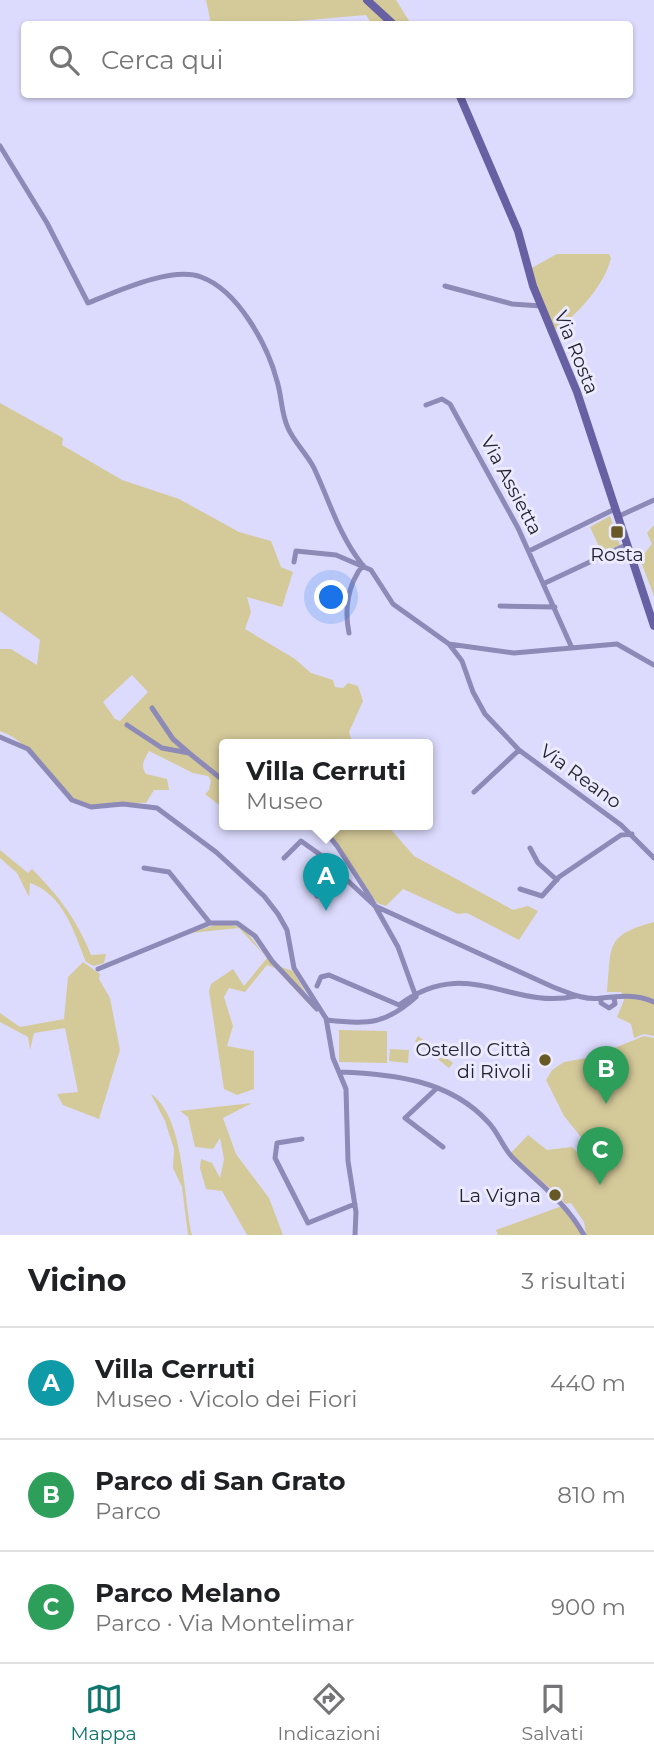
<!DOCTYPE html>
<html lang="it">
<head>
<meta charset="utf-8">
<style>
	:root { --surface:#fff; --page:#f6f6f6; --text:#202124; --muted:#757577; --line:#e0e0e0; --accent:#0f766e }
	body { margin:0; font-family:Montserrat,sans-serif; background:var(--page); color:var(--text) }
	.you { position:absolute; left:332px; top:598px; width:24px; height:24px; margin:-18px; border:5px solid #fff; border-radius:50%; background:#1a73e8; box-shadow:0 0 0 10px #1a73e833 }
	.badge { display:grid; place-items:center; width:46px; height:46px; border-radius:50%; background:var(--accent); color:#fff; font-size:23px; font-weight:700 }
	.pin { position:absolute; translate:-50% -58px; filter:drop-shadow(0 2px 4px #0008) }
	.pin::after { content:''; position:absolute; top:37px; width:24px; height:21px; background:inherit; clip-path:polygon(0 0,100% 0,50% 100%) }
	.popup { position:absolute; left:219px; top:739px; width:214px; height:91px; box-sizing:border-box; display:grid; place-content:center; border-radius:7px; background:var(--surface); filter:drop-shadow(0 2px 5px #0005); font-size:23px; white-space:nowrap; color:var(--muted) }
	.popup b { font-size:26px; color:var(--text) }
	.popup::after { content:''; position:absolute; left:50%; top:100%; margin-left:-14px; border:14px solid transparent; border-top-color:var(--surface) }
	.list { margin:0; padding:0; list-style:none }
	h2 { display:flex; justify-content:space-between; align-items:center; height:91px; margin:0; padding:0 28px; font-size:30px }
	h2 small { font-size:23px; font-weight:400; color:var(--muted) }
	.list li { display:grid; grid-template-columns:46px 1fr auto; gap:21px; align-items:center; box-sizing:border-box; height:112px; padding:0 28px; border-top:2px solid var(--line) }
	.list b { display:block; font-size:26px; white-space:nowrap }
	.list p { margin:0; font-size:23px; white-space:nowrap; color:var(--muted) }
	.list em { font-size:23px; font-style:normal; color:var(--muted) }
	.icon { flex:none; width:38px; height:38px; fill:none; stroke:currentColor; stroke-width:2; stroke-linecap:round; stroke-linejoin:round }
	.map { position:relative; flex:none; width:654px; height:1235px; overflow:hidden }
	.search { position:absolute; background:var(--surface); box-shadow:0 2px 5px #0004; left:21px; right:21px; top:21px; height:77px; display:flex; align-items:center; gap:18px; box-sizing:border-box; padding:0 24px; border-radius:7px; color:var(--muted); font-size:26px }
	.sheet { height:427px; background:var(--surface) }
	nav { display:flex; justify-content:space-around; align-items:center; box-sizing:border-box; height:98px; border-top:2px solid var(--line); background:var(--surface); font-size:19px; color:var(--muted) }
	nav a { display:grid; justify-items:center; gap:4px }
	nav .on { color:var(--accent) }
	.map>svg:first-child { display:block }
	.green { fill:#d4c999; fill-rule:evenodd }
	.lines { fill:none; stroke-linecap:round; stroke-linejoin:round }
	.street { stroke:#8d8ab8; stroke-width:5 }
	.secondary { stroke:#6760a2; stroke-width:8 }
	.poi-dot { fill:#665926; stroke:#ebeafe; stroke-width:2.5 }
	.labels { text-anchor:middle; stroke-width:6; stroke-linejoin:round; paint-order:stroke }
	.street-label { font-size:19px; fill:#242430; stroke:#ebeafe }
	.poi-label { font-size:19px; fill:#242430; stroke:#ebeafe; text-anchor:end }
</style>
</head>
<body>
<div class="map">
<svg width="654" height="1235" viewBox="0 0 654 1235">
	<rect width="100%" height="100%" fill="#dcdbfd"/>
	<path class="green" d="M206,0H363L385,21L372,24L366,15L262,24H211Z
		M372,0H396L411,24H397Z
		M557,254H609L611,258C605,285 575,318 552,332L528,270Z
		M0,403L63,438L62,445L122,480L179,499L239,532L271,541L281,567L293,572L282,607L247,597L251,612L245,629L295,659L311,673L333,680L335,687L343,688L348,683L358,686L363,701L349,732L353,745H276L266,739L248,745H224V801L219,805L205,794L209,790L211,781L208,776L193,773L149,751C144,760 140,765 146,774L167,779L169,790H154L146,803C128,802 108,807 91,805C56,800 39,744 0,731V649H11L37,665L40,640L0,611ZM132,675L148,692L120,721L115,719L103,702Z
		M610,516L620,545L602,553L590,527Z
		M654,525V596L640,559L652,544L647,533Z
		M324,825H387L414,856L513,910L528,906L538,911L519,940L467,913L458,914L403,889L386,906L377,903Z
		M0,850L28,873L32,869C59,896 77,920 91,955L106,954L104,963L94,966L86,962C74,932 64,895 30,883L29,897L17,873L0,858Z
		M654,922V1036L644,1034L634,1038L631,1024L617,1017L624,1000L621,992H607C612,945 604,936 654,922Z
		M218,924C253,924 249,942 272,962C277,967 286,968 293,971L317,1013L275,968L267,965L245,992L229,988L224,997L233,1026L227,1046L254,1051V1089L237,1095L224,1089L209,991L211,984L233,969L244,986L267,958L239,928L190,933Z
		M83,962L100,974L99,979L110,998L120,1050L99,1119L63,1105L57,1094L78,1092L65,1028L34,1033L30,1050L28,1037L0,1022V1013L20,1027L64,1019L68,977Z
		M339,1030L387,1031V1063L339,1062Z
		M418,1036L453,1063L449,1068L415,1041Z
		M644,1036L654,1038V1235H586L584,1222L571,1203L566,1204L559,1197L560,1189L553,1191L510,1154L528,1135L547,1150L572,1147L584,1159L594,1153L564,1116L546,1080L552,1070L564,1062L592,1057Z
		M390,1049L409,1050L408,1063L389,1061Z
		M151,1094C185,1117 183,1198 192,1235H188L182,1187L173,1168L174,1149L165,1121Z
		M252,1103L223,1118L236,1154L269,1198L283,1235H247L222,1191L206,1189L200,1168L201,1159L212,1163L220,1178L224,1159L220,1138L213,1149L195,1147L188,1117L180,1111Z
		M562,1206L584,1235H498L496,1230Z"/>
	<g class="lines">
		<path class="street" d="M0,146L47,223L88,303C116,292 171,266 201,277C238,290 268,346 277,381C282,397 281,413 288,428C294,442 307,454 314,468C329,500 339,535 361,563
			M445,286L512,304L541,306
			M426,405L442,399L450,404L518,528L572,648
			M617,517L654,500
			M529,551L615,509
			M294,562L296,551L336,555L371,570L393,604L449,644L462,661L473,692L485,714L519,750L621,825L654,858
			M545,583L626,545
			M500,606L555,607
			M349,633C344,609 348,584 363,565
			M449,644L514,653L617,644L654,665
			M152,708L173,739L189,753
			M127,725L162,748L189,753L224,781
			M0,737L28,749L72,800L91,807L123,804L157,808L216,852L264,896L278,914L287,930L294,968L327,1020C368,1025 386,1024 416,997
			M474,792L519,750
			M313,825L324,830L337,846L370,897L398,947L416,997
			M530,848L538,863L557,880
			M284,858L301,841L322,856H326L334,868L375,906L553,987C567,992 585,1001 601,998C619,996 636,994 654,1002
			M144,868L169,872L210,923
			M520,889L542,896L559,877L621,835L632,834
			M317,896L334,891L322,856
			M98,969L210,923H237L255,936L272,961L317,1009
			M317,986L321,977L329,975L399,1005C467,954 511,1011 576,996
			M601,999V1003L609,1008L615,1004L614,998
			M326,1018L333,1058L346,1089L348,1161L356,1212L355,1235
			M340,1072C393,1074 450,1080 488,1122C498,1132 502,1146 512,1157C539,1184 564,1200 584,1235
			M437,1088L405,1118L443,1147
			M302,1139L277,1143L275,1158L308,1223L355,1204"/>
		<path class="secondary" d="M367,0L393,24
			M459,94L518,231L533,286L577,392L654,626"/>
	</g>
	<g class="poi-dot">
		<rect x="610" y="525" width="14" height="14" rx="3.5"/>
		<circle cx="545" cy="1060" r="7"/>
		<circle cx="555" cy="1195" r="7"/>
	</g>
	<g class="labels">
		<g class="street-label">
			<text transform="translate(577 352) rotate(68)" y="7">Via Rosta</text>
			<text transform="translate(512 485) rotate(62)" y="7">Via Assietta</text>
			<text transform="translate(581 776) rotate(36)" y="7">Via Reano</text>
		</g>
		<g class="poi-label">
			<text x="617" y="561" text-anchor="middle">Rosta</text>
			<text x="531" y="1056">Ostello Città<tspan x="531" dy="22">di Rivoli</tspan></text>
			<text x="541" y="1202">La Vigna</text>
		</g>
	</g>
</svg>
<div class="you"></div>
<div class="pin badge" style="left:326px;top:911px;background:#0f9aa8">A</div>
<div class="popup"><b>Villa Cerruti</b>Museo</div>
<div class="pin badge" style="left:606px;top:1104px;background:#2e9e5b">B</div>
<div class="pin badge" style="left:600px;top:1185px;background:#2e9e5b">C</div>
<div class="search"><svg class="icon" aria-label="search" viewBox="0 0 24 24"><circle cx="10" cy="10" r="6"/><path d="M15 15l6 6"/></svg>Cerca qui</div>
</div>
<section class="sheet">
<h2>Vicino<small>3 risultati</small></h2>
<ul class="list">
<li><span class="badge" style="background:#0f9aa8">A</span><div><b>Villa Cerruti</b><p>Museo · Vicolo dei Fiori</p></div><em>440 m</em></li>
<li><span class="badge" style="background:#2e9e5b">B</span><div><b>Parco di San Grato</b><p>Parco</p></div><em>810 m</em></li>
<li><span class="badge" style="background:#2e9e5b">C</span><div><b>Parco Melano</b><p>Parco · Via Montelimar</p></div><em>900 m</em></li>
</ul>
</section>
<nav>
<a class="on"><svg class="icon" aria-label="map" viewBox="0 0 24 24"><path d="M3 6l6-2 6 2 6-2v14l-6 2-6-2-6 2zM9 4v14M15 6v14"/></svg>Mappa</a>
<a><svg class="icon" aria-label="directions" viewBox="0 0 24 24"><path d="M12 3l9 9-9 9-9-9zM9 14v-3h6M13 9l2 2-2 2"/></svg>Indicazioni</a>
<a><svg class="icon" aria-label="saved" viewBox="0 0 24 24"><path d="M7 4h10v16l-5-4-5 4z"/></svg>Salvati</a>
</nav>
</body>
</html>
